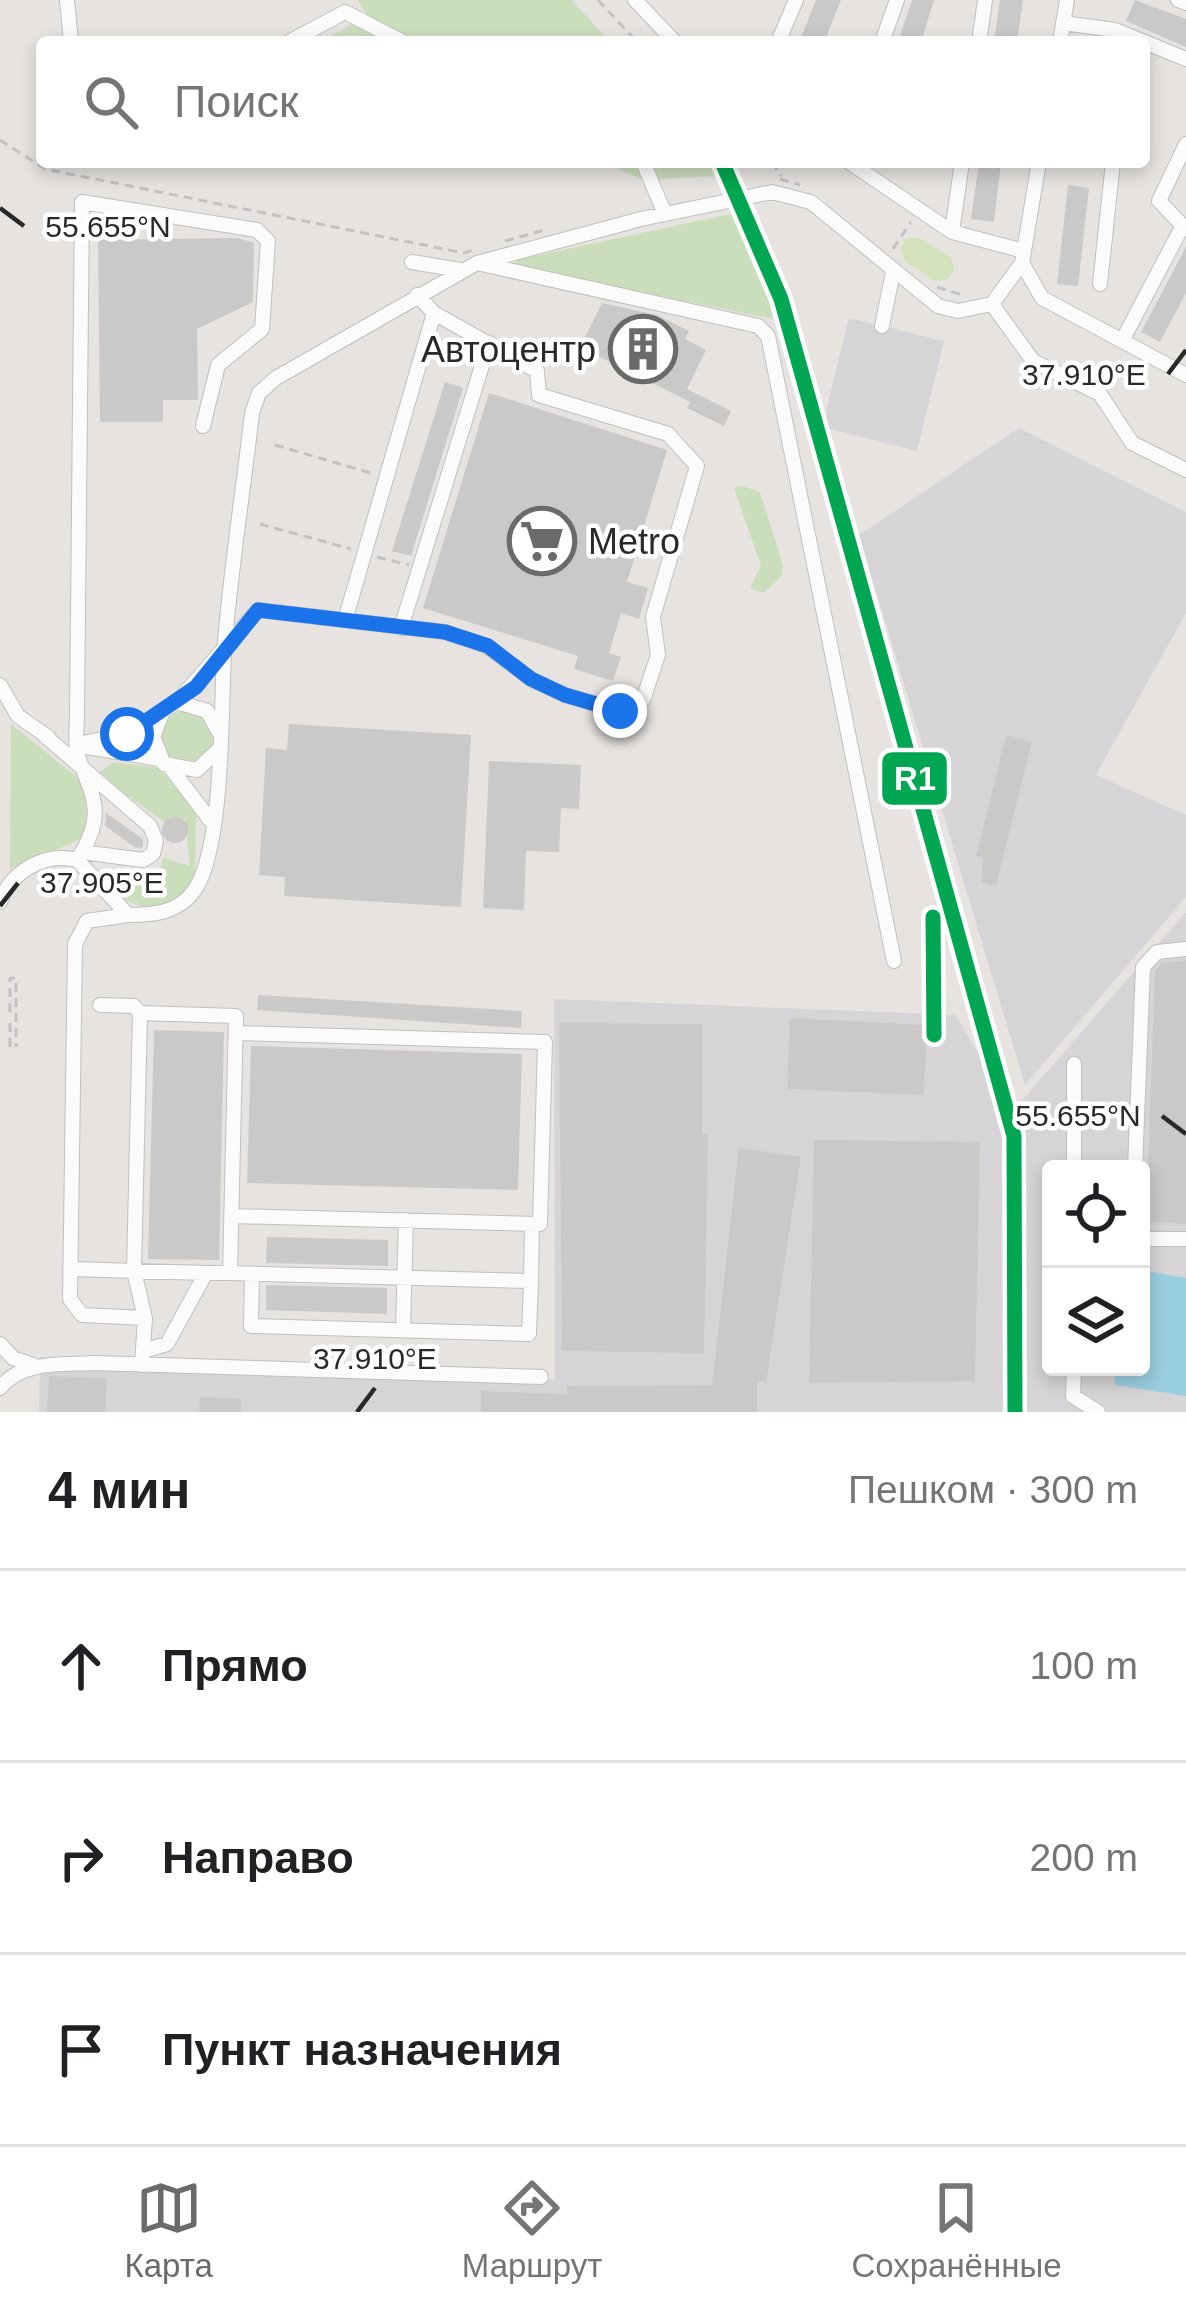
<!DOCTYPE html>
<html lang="ru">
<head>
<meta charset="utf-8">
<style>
	:root { --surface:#fff; --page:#f6f6f6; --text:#202124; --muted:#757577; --line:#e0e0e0; --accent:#6b6a69 }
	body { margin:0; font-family:Helvetica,sans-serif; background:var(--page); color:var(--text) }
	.controls { position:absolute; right:36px; bottom:36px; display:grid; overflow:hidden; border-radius:12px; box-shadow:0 6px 18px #0003 }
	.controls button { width:108px; height:108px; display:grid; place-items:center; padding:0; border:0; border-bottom:3px solid var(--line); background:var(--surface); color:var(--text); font:60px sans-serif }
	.stop { position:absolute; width:36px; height:36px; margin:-27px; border:9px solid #1a73e8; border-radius:50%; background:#fff }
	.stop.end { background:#1a73e8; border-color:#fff; box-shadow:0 3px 12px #0008 }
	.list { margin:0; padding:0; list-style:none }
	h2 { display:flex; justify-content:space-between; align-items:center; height:156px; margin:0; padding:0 48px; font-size:51px }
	h2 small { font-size:39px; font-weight:400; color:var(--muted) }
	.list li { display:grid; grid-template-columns:78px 1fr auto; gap:36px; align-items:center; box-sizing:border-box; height:192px; padding:0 48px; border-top:3px solid var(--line) }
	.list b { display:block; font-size:45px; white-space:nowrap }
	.list em { font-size:39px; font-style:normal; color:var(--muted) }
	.icon { flex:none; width:66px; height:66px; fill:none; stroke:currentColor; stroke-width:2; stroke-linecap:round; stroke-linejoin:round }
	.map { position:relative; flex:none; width:1186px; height:1412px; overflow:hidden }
	.search { position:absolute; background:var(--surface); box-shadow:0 6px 18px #0003; left:36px; right:36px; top:36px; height:132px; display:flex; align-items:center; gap:30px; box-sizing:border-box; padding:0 42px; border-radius:12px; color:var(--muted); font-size:45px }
	.sheet { height:732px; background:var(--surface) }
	nav { display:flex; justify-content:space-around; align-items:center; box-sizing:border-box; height:168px; border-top:3px solid var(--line); background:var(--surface); font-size:33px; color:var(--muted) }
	nav a { display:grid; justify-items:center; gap:6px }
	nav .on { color:var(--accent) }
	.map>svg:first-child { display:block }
	.industrial { fill:#d7d4d7; fill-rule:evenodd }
	.green { fill:#cadebc }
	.pitch { fill:#d3e2ba }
	.water { fill:#9acee1 }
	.building { fill:#cbc9c7 }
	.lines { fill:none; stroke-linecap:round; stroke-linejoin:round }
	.minor-casing { stroke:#c1bfc0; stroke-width:16 }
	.path { stroke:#c3c2c2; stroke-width:3; stroke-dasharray:9 6; stroke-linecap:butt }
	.minor { stroke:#fbfbfa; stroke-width:14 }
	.rail-1-casing { stroke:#fff; stroke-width:24 }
	.rail-1 { stroke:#00a651; stroke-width:15 }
	.route { stroke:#1a73e8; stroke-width:15 }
	.ticks { fill:none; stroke:#292929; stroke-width:4.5 }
	.labels { text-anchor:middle; stroke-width:9; stroke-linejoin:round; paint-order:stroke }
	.poi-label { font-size:36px; fill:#292929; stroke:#fff; text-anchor:end }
	.ticks-label { font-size:30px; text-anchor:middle; fill:#292929; stroke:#fff; stroke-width:9; stroke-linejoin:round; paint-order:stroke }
	.line-badge { stroke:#fff; stroke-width:4.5 }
	.badge-label { font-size:33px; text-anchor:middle; font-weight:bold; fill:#fff }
</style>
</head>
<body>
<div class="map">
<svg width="1186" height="1412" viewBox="0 0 1186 1412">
	<rect width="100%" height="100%" fill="#e6e3e0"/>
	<path class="industrial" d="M849,318L944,341L917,451L822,427Z
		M1019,428L1186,512V613L1096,775L1186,815V897L1025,1085L859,535Z
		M1186,912V1412H39L40,1357L555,1380L554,999L956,1015L1012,1112ZM1051,1169H1141V1367H1051Z"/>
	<path class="green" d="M358,0H572L610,42H321L367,15Z
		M603,162H708L719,176L642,180Z
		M740,212L757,250L773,319L515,266L516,260Z
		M743,486L760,492L783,565L782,575L764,593L750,588L761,566L734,488Z
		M159 738a27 27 0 1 1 54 0a27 27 0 1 1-54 0Z
		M11,724L89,787L84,838L10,869Z
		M114,762L159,768L196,811L195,878C162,925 123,909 95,870L155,884L163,858L190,866L185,819L165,822L96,774Z"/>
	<path class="pitch" d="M906,238H919L951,257L954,270L948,279L935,281L905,261L901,248Z"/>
	<path class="water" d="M1141,1270L1186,1278V1396L1115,1385L1114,1367H1141Z"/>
	<path class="building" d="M816,0H841L824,42H799Z
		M912,0H934L921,42H898Z
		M1000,0H1023L1017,42H994Z
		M1135,0L1186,19V47L1126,21Z
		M979,162H1001L994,222L971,219Z
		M1068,185L1089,188L1078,286L1057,284Z
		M237,238L254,243L253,302L197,329L198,400H163V422H100L98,240Z
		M1186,247V293L1160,342L1141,332Z
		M602,303L657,315L689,331L685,339L706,350L687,389L731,411L724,426L687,408L690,402L580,347Z
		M445,382L463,388L411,556L392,551Z
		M489,393L667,450L627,582L648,588L639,619L621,613L609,653L621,657L613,681L574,669L578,656L423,608Z
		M289,724L471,735L461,907L284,896L285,877L259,875L266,748L287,750Z
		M1006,735L1032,742L996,886L982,882L983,858L976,856Z
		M489,761L581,765L579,809L561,808L559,852L526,851L524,910L483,908Z
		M106,813L143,839V847L136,848L105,826Z
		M162 830a13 13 0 1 1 26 0a13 13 0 1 1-26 0Z
		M1186,960V1224L1146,1222L1155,971L1162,963Z
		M258,995L522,1011L521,1028L257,1010Z
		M790,1018L927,1025L924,1095L787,1089Z
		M559,1023L702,1024V1134H708L704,1353L562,1351Z
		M154,1030L224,1032L219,1260L148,1259Z
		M251,1046L522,1054L518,1190L247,1183Z
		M814,1140L980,1142L975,1381L809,1383Z
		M739,1148L801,1157L766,1382L757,1381V1412H481V1391L567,1394V1386L712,1385Z
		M267,1237L388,1240V1266L266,1263Z
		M266,1285L387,1288V1314L266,1310Z
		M49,1376L107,1378L105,1412H47Z
		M200,1397L241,1399V1412H199Z"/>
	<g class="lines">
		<g class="minor-casing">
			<path id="minor" d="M67,0L71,42
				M635,0L675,42
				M1178,0L1186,3
				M1063,23L1115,30L1186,59
				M289,42L345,12L403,42
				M778,42L796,0
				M882,42L897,0
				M979,42L985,0
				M1060,42L1067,0
				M1186,144L1159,201L1186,229
				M643,162L665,214
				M849,162L952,232L1024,251
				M952,232L962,162
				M412,262L460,270
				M477,263L758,326L768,336L894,961
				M1022,263L1042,298L1186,375
				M1100,284L1113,162
				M992,304L1033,361L1100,394L1132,443L1186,470
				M882,326L893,272
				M1122,341L1182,227
				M346,617L434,313
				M401,628L489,343
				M0,685L18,716L48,737
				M177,702L207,711L220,734
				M163,711L153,737L164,764L197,770L218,750
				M78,744L127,734L177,702L258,610L445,632L487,646L531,679L565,695L620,711L643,700L658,655L653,617L697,466L668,434L539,395L537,371L434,313L417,295
				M81,746L159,759
				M173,771L210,820
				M82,852C104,815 94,798 80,762C74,748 77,728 77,713L82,202L257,230L268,241L262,329L218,365L203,426
				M77,860L128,915C154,915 178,913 194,891C224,849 221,707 224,653C230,573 243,493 252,413L259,393L276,378L477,263L641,219L772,192L811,202L938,306L958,311L992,304L1022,263L1039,162
				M0,902C11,871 45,852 77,860L82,852L143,860L153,854L156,841L150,826L44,735
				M128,915L87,921L75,944L70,1299L82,1315L145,1318
				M100,1005L134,1006L140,1013L134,1271L145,1318L142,1365
				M140,1013L236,1016L230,1273H206
				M1074,1064V1169
				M1135,1169L1143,967L1157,952L1186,949
				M231,1216L540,1224L545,1042L236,1033
				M1141,1239H1186
				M70,1269L206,1273L167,1344L143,1351
				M230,1273L531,1281L532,1224
				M252,1274L251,1326L529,1334L531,1281
				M403,1330L406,1220
				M0,1344L13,1358L33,1365
				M1074,1367L1073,1396L1098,1412
				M0,1388C22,1360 62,1365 94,1363L541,1377"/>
		</g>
		<path class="path" d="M598,0L637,42
			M0,140L45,169L464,253L473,250
			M729,162L741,184
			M772,162L781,176
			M780,179L800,185
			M505,241L548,229
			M893,249L911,222
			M937,287L962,295
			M275,445L371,473
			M260,524L351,549
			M377,557L409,565
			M10,1012V978H16V1047
			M10,1047V1021"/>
		<use href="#minor" class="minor"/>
		<g class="rail-1-casing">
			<path id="rail-1" d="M722,162L781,299L1014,1136L1015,1412
				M933,917L934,1035"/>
		</g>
		<use href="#rail-1" class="rail-1"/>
	</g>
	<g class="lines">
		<path class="route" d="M127,734L196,687L258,610L445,632L488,646L531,679L565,695L620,711"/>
	</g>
	<path class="ticks" d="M0,208L24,226M1168,374L1186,350M0,906L18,883M1162,1116L1186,1134M357,1412L375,1388"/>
	<defs>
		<g id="building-ring" transform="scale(3.45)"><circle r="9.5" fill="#fff" stroke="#6b6a69" stroke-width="1.5"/><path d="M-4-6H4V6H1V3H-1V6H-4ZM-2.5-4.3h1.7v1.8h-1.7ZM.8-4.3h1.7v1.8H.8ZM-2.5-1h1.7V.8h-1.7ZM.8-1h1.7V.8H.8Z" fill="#6b6a69"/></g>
		<g id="supermarket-ring" transform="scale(3.45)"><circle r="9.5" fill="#fff" stroke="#6b6a69" stroke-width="1.5"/><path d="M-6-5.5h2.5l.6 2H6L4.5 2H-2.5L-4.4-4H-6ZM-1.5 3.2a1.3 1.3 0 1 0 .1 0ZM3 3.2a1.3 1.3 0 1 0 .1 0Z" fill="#6b6a69"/></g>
	</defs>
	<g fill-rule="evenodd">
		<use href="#building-ring" x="643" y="349"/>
		<use href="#supermarket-ring" x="542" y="541"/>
	</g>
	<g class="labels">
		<g class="poi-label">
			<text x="596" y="362">Автоцентр</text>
			<text x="588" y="554" text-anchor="start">Metro</text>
		</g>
	</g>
	<g class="ticks-label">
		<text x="108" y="237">55.655°N</text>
		<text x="1084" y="385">37.910°E</text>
		<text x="102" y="893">37.905°E</text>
		<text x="1078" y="1126">55.655°N</text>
		<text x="375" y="1369">37.910°E</text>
	</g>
	<rect class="line-badge" x="880" y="750" width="69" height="57" rx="12" fill="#00a651"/>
	<g class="badge-label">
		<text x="915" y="790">R1</text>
	</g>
</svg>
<div class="controls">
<button><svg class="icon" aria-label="locate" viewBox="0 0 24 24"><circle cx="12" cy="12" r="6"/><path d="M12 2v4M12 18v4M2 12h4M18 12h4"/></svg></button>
<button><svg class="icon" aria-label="layers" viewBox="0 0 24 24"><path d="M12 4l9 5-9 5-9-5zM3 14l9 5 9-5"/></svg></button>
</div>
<div class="stop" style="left:127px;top:734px"></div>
<div class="stop end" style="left:620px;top:711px"></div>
<div class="search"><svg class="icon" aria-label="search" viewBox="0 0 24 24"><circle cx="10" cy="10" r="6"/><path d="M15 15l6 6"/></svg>Поиск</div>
</div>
<section class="sheet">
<h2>4 мин<small>Пешком · 300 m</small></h2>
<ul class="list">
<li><svg class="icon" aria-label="ahead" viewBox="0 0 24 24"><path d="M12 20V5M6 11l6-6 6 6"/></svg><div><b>Прямо</b></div><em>100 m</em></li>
<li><svg class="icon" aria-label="right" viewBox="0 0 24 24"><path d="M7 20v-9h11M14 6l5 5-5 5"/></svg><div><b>Направо</b></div><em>200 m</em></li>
<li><svg class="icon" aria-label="arrive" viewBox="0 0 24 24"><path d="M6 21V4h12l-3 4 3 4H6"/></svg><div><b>Пункт назначения</b></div></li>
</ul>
</section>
<nav>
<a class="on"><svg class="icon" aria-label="map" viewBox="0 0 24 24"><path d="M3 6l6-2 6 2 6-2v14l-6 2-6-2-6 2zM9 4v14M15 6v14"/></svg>Карта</a>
<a><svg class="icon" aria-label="directions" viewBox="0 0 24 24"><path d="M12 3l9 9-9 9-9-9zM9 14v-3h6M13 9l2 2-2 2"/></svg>Маршрут</a>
<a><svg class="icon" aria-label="saved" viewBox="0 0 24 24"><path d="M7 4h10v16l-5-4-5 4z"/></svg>Сохранённые</a>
</nav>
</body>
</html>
